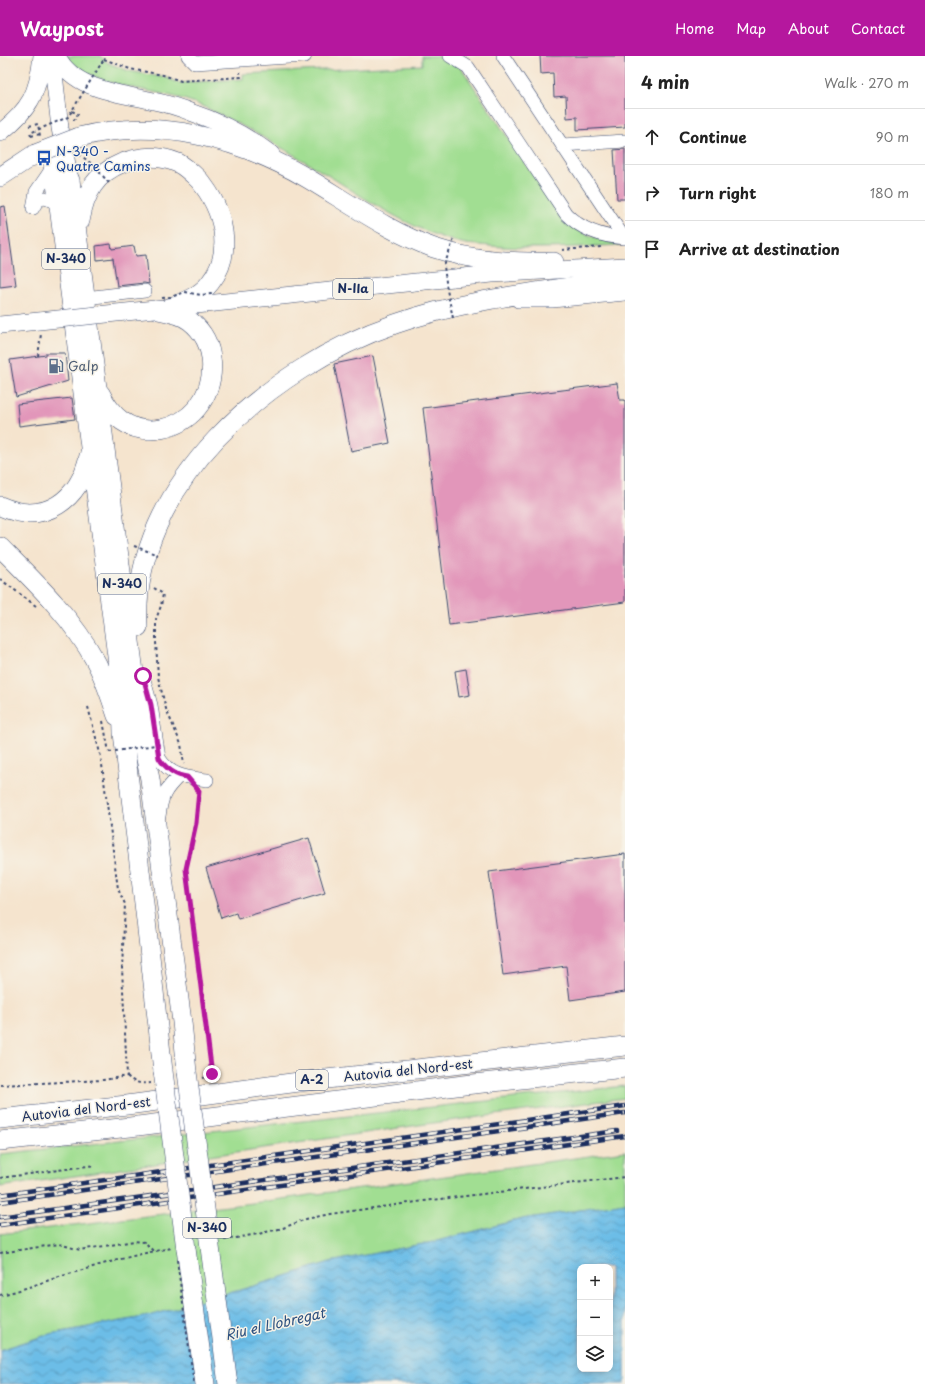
<!DOCTYPE html>
<html lang="en">
<head>
<meta charset="utf-8">
<style>
	:root { --surface:#fff; --page:#f2f2f2; --text:#222; --muted:#767676; --line:#e0e0e0; --accent:#b5179e }
	body { margin:0; font-family:"Playpen Sans",sans-serif; background:var(--page); color:var(--text) }
	.controls { position:absolute; right:12px; bottom:12px; display:grid; overflow:hidden; border-radius:8px; box-shadow:0 2px 10px #0003 }
	.controls button { width:36px; height:36px; display:grid; place-items:center; padding:0; border:0; border-bottom:1px solid var(--line); background:var(--surface); color:var(--text); font:20px sans-serif }
	.stop { position:absolute; width:12px; height:12px; margin:-9px; border:3px solid #b5179e; border-radius:50%; background:#fff }
	.stop.end { background:#b5179e; border-color:#fff; box-shadow:0 1px 4px #0008 }
	.list { margin:0; padding:0; list-style:none }
	h2 { display:flex; justify-content:space-between; align-items:center; height:52px; margin:0; padding:0 16px; font-size:17px }
	h2 small { font-size:13px; font-weight:400; color:var(--muted) }
	.list li { display:grid; grid-template-columns:26px 1fr auto; gap:12px; align-items:center; box-sizing:border-box; height:56px; padding:0 16px; border-top:1px solid var(--line) }
	.list b { display:block; font-size:15px; white-space:nowrap }
	.list em { font-size:13px; font-style:normal; color:var(--muted) }
	.icon { flex:none; width:22px; height:22px; fill:none; stroke:currentColor; stroke-width:2; stroke-linecap:round; stroke-linejoin:round }
	.map { position:relative; flex:none; width:625px; height:1328px; overflow:hidden }
	header { display:flex; align-items:center; gap:24px; box-sizing:border-box; height:56px; padding:0 20px; background:var(--accent); color:#fff }
	header strong { font-size:19px }
	nav { display:flex; gap:22px; margin-inline-start:auto; font-size:14px }
	main { display:flex }
	aside { flex:1; background:var(--surface) }
	.map>svg:first-child { display:block }
	.green { fill:#a1de92; stroke:#5e8678 }
	.water { fill:url(#water-waves); stroke:#4476a2; fill-rule:evenodd }
	.building { fill:#e296ba }
	.lines { fill:none; stroke-linecap:round; stroke-linejoin:round }
	.minor-casing { stroke:#3c4a6f; stroke-width:14 }
	.major-casing { stroke:#3c4a6f; stroke-width:18 }
	.highway-casing { stroke:#3c4a6f; stroke-width:20 }
	.path { stroke:#3c4a6f; stroke-width:2; stroke-dasharray:3 3; stroke-linecap:butt }
	.minor { stroke:#fff; stroke-width:13 }
	.major { stroke:#fff; stroke-width:17 }
	.highway { stroke:#fff; stroke-width:19 }
	.rail-casing { stroke:#1b2f5e; stroke-width:4.5 }
	.rail { stroke:#f7f3e8; stroke-width:3; stroke-dasharray:9; stroke-linecap:butt }
	.major-bridge-casing { stroke:#3c4a6f; stroke-width:18; stroke-linecap:butt }
	.highway-bridge-casing { stroke:#3c4a6f; stroke-width:20; stroke-linecap:butt }
	.path-bridge { stroke:#3c4a6f; stroke-width:2; stroke-dasharray:3 3; stroke-linecap:butt }
	.major-bridge { stroke:#fff; stroke-width:17 }
	.highway-bridge { stroke:#fff; stroke-width:19 }
	.route { stroke:#b5179e; stroke-width:5 }
	.labels { text-anchor:middle; stroke-width:3; stroke-linejoin:round; paint-order:stroke }
	.shield { fill:#f7f3e8; stroke:#5d6a87; stroke-width:1 }
	.shield-label { font-size:12px; font-weight:bold; fill:#1b2f5e }
	.transit-label { font-size:13px; fill:#164399; stroke:#f7f3e8; text-anchor:start }
	.service-label { font-size:13px; fill:#4e5e75; stroke:#f7f3e8; text-anchor:start }
	.street-label { font-size:13px; fill:#1b2f5e; stroke:#f7f3e8 }
	.water-label { font-size:14px; font-style:italic; fill:#2f5280; stroke:#f7f3e8 }
</style>
</head>
<body>
<header>
<strong>Waypost</strong>
<nav><a>Home</a><a>Map</a><a>About</a><a>Contact</a></nav>
</header>
<main>
<div class="map">
<svg width="625" height="1328" viewBox="0 0 625 1328">
	<defs>
		<pattern id="water-waves" width="16" height="10" patternUnits="userSpaceOnUse"><rect width="16" height="10" fill="#6cbde7"/><path d="M0 5q4-4 8 0t8 0" fill="none" stroke="#589abe"/></pattern>
	</defs>
	<rect width="100%" height="100%" fill="#f7f3e8"/>
	<filter id="ink" filterUnits="userSpaceOnUse"><feTurbulence type="fractalNoise" baseFrequency=".025" numOctaves="2"/><feDisplacementMap in="SourceGraphic" scale="8" xChannelSelector="R" yChannelSelector="G"/><feConvolveMatrix kernelMatrix="1 2 1 2 8 2 1 2 1" color-interpolation-filters="sRGB"/></filter>
	<filter id="wash" filterUnits="userSpaceOnUse"><feTurbulence type="fractalNoise" baseFrequency=".012" numOctaves="4" result="noise"/><feDisplacementMap in="SourceGraphic" scale="16" xChannelSelector="R" yChannelSelector="G"/><feGaussianBlur stdDeviation="0.9" result="paint"/><feColorMatrix in="noise" values="0 0 0 0 0 0 0 0 0 0 0 0 0 0 0 0 0 1.4 0 .05"/><feComposite in="paint" operator="in"/></filter>
	<g filter="url(#wash)">
		<rect width="100%" height="100%" fill="#f5e4ce"/>
		<path class="green" d="M66,0H100L108,7L129,15L167,22L179,27L243,23V18L422,9V0H445L458,7L563,164C579,178 600,183 620,189C577,191 534,194 490,190C483,189 474,189 466,188C421,179 373,148 334,123C291,97 248,71 202,50C162,31 94,35 66,0Z
			M625,1030V1042L426,1068L0,1131V1098Z
			M625,1095V1147L522,1163L433,1186L330,1206L254,1230L149,1260L50,1278L0,1294V1178L253,1147Z"/>
		<path class="water" d="M625,1147V1328H0V1294L50,1278L149,1260L254,1230L330,1206L433,1186L522,1163ZM580,1211H610V1313H580Z"/>
		<g id="blocks">
			<path class="building" d="M540,0H625V71L577,74V61L567,62L566,40L554,41L553,17L541,18Z
				M625,93V143H617L614,94Z
				M5,150L16,229L0,231V151Z
				M111,188L112,193L134,190L136,200L146,199L149,228L144,227L117,230L113,202L97,204L96,190Z
				M46,297H65L68,325L16,341L10,304L46,299Z
				M373,300L390,387L351,395L334,308Z
				M617,327L620,344H625V546L449,569L423,352Z
				M72,342L75,363L19,370L17,348Z
				M466,613L470,639L459,641L455,615Z
				M309,782L325,837L238,863L236,857L221,862L206,812Z
				M625,798V936L570,944L566,910L503,919L489,816Z"/>
		</g>
	</g>
	<g filter="url(#ink)">
		<use href="#blocks" fill-opacity="0" stroke="#3c4a6f" stroke-width="1"/>
		<g class="lines">
			<g class="minor-casing">
				<path id="minor" d="M188,0L195,7L305,0
					M450,0L468,11L566,158C582,174 602,181 625,182
					M503,0L624,182
					M562,89L625,85
					M53,106L49,117L36,136L33,152C40,137 48,142 59,149
					M85,242L145,235
					M518,245H552L625,238
					M143,620L151,649L159,702C171,721 187,721 207,724
					M159,760C162,739 164,735 179,720"/>
			</g>
			<g class="major-casing">
				<path id="major" d="M52,0L60,72L70,124
					M57,0C73,33 117,37 149,44C164,47 179,51 193,57C220,66 248,81 271,98
					M0,77C30,53 38,38 42,0
					M177,251L492,218L625,210"/>
			</g>
			<g class="highway-casing">
				<path id="highway" d="M79,81C158,61 238,82 307,122C349,147 389,176 434,192C473,205 513,207 554,206
					M53,104L122,639L123,677L144,847L163,1015
					M0,121L35,98
					M70,124L144,693L150,723L182,966L187,1016
					M80,165C85,137 95,118 122,107C140,100 160,99 178,107C186,111 193,118 199,124C223,152 235,196 210,227C200,240 184,246 169,252
					M100,337C105,347 112,358 122,365C146,382 179,373 197,352C218,326 217,286 190,265C181,258 169,256 158,254
					M0,450C45,470 79,444 89,400
					M0,491C35,526 72,561 96,606C105,623 111,642 117,660
					M138,571C130,429 271,310 395,268C469,242 548,235 625,223
					M0,1063L127,1049L299,1026L625,990
					M0,1085L130,1071L464,1029L625,1012
					M186,1193L205,1328"/>
			</g>
			<path class="path" d="M104,3L130,13L163,19L181,25L241,21L240,16
				M72,55L78,58L74,64H73
				M29,70L38,68L40,80
				M31,80L40,78
				M79,98L93,109
				M562,194L602,191
				M38,300L41,278
				M0,523L36,550
				M154,532L163,538L161,550L156,563V586L158,621L166,653L181,688L184,708
				M103,665L109,696
				M199,735L196,767L186,813L212,1018L207,1021L203,1022
				M127,1020C134,1027 140,1028 151,1027
				M0,1029L103,1024L127,1020L122,912L125,848L118,833L101,701L88,651
				M0,1122L95,1109
				M224,1184L258,1178L283,1172L306,1163L330,1158L424,1145L625,1121
				M0,1197L59,1188L80,1194L134,1185L145,1186L153,1195
				M0,1239C20,1235 39,1227 59,1221C96,1210 134,1198 172,1192"/>
			<use href="#minor" class="minor"/>
			<use href="#major" class="major"/>
			<use href="#highway" class="highway"/>
			<g class="rail-casing">
				<path id="rail" d="M0,1139L625,1050
					M0,1146L625,1057
					M0,1161L617,1075
					M0,1169L625,1080"/>
			</g>
			<use href="#rail" class="rail"/>
			<g class="major-bridge-casing">
				<path id="major-bridge" d="M0,269L155,253"/>
			</g>
			<g class="highway-bridge-casing">
				<path id="highway-bridge" d="M35,98L79,81
					M163,1015L186,1193
					M187,1016L228,1328"/>
			</g>
			<path class="path-bridge" d="M31,80L30,77L68,61L104,3
				M95,111L109,127
				M162,242L171,241L185,236L201,239L213,238
				M453,262L447,234L444,210L454,183
				M134,490L158,499
				M109,696L162,688
				M177,1204L194,1328"/>
			<use href="#major-bridge" class="major-bridge"/>
			<use href="#highway-bridge" class="highway-bridge"/>
		</g>
	</g>
	<g class="lines" filter="url(#ink)">
		<path class="route" d="M143,620L151,649L159,702C165,712 176,720 187,721L199,735L196,767L186,813L212,1018"/>
	</g>
	<defs>
		<g id="bus-bare" transform="scale(1.2)"><path d="M-5-6H5V4H4V6H2V4H-2V6H-4V4H-5ZM-3.5-4V0h7V-4ZM-3.5 1.2v1.5H-2V1.2ZM2 1.2v1.5H3.5V1.2Z" fill="#1a4fb4" stroke="#f7f3e8" stroke-width="2.5" paint-order="stroke"/></g>
		<g id="fuel-bare" transform="scale(1.2)"><path d="M-5.5-6h7V0h2V4h1.3V-2.5L3-4.5l.8-.8L6-3V5H2.5V1h-1V6h-7ZM-4.2-4.7v3.2H.2V-4.7Z" fill="#5c6f8a" stroke="#f7f3e8" stroke-width="2.5" paint-order="stroke"/></g>
	</defs>
	<g fill-rule="evenodd">
		<use href="#bus-bare" x="44" y="102"/>
		<use href="#fuel-bare" x="56" y="310"/>
	</g>
	<g class="labels">
		<g class="shield">
			<rect x="42" y="193" width="48" height="20" rx="3"/>
			<rect x="333" y="223" width="40" height="20" rx="3"/>
			<rect x="98" y="518" width="48" height="20" rx="3"/>
			<rect x="296" y="1014" width="32" height="20" rx="3"/>
			<rect x="183" y="1162" width="48" height="20" rx="3"/>
		</g>
		<g class="shield-label">
			<text x="66" y="207">N-340</text>
			<text x="353" y="237">N-IIa</text>
			<text x="122" y="532">N-340</text>
			<text x="312" y="1028">A-2</text>
			<text x="207" y="1176">N-340</text>
		</g>
		<g class="transit-label">
			<text x="56" y="100">N-340 -<tspan x="56" dy="15">Quatre Camins</tspan></text>
		</g>
		<g class="service-label">
			<text x="68" y="315">Galp</text>
		</g>
		<g class="street-label">
			<text transform="translate(408 1014) rotate(-6)" y="5">Autovia del Nord-est</text>
			<text transform="translate(86 1053) rotate(-7)" y="5">Autovia del Nord-est</text>
		</g>
		<g class="water-label">
			<text transform="translate(275 1268) rotate(-13)" y="5">Riu el Llobregat</text>
		</g>
	</g>
</svg>
<div class="controls">
<button>+</button>
<button>−</button>
<button><svg class="icon" aria-label="layers" viewBox="0 0 24 24"><path d="M12 4l9 5-9 5-9-5zM3 14l9 5 9-5"/></svg></button>
</div>
<div class="stop" style="left:143px;top:620px"></div>
<div class="stop end" style="left:212px;top:1018px"></div>
</div>
<aside>
<h2>4 min<small>Walk · 270 m</small></h2>
<ul class="list">
<li><svg class="icon" aria-label="ahead" viewBox="0 0 24 24"><path d="M12 20V5M6 11l6-6 6 6"/></svg><div><b>Continue</b></div><em>90 m</em></li>
<li><svg class="icon" aria-label="right" viewBox="0 0 24 24"><path d="M7 20v-9h11M14 6l5 5-5 5"/></svg><div><b>Turn right</b></div><em>180 m</em></li>
<li><svg class="icon" aria-label="arrive" viewBox="0 0 24 24"><path d="M6 21V4h12l-3 4 3 4H6"/></svg><div><b>Arrive at destination</b></div></li>
</ul>
</aside>
</main>
</body>
</html>
